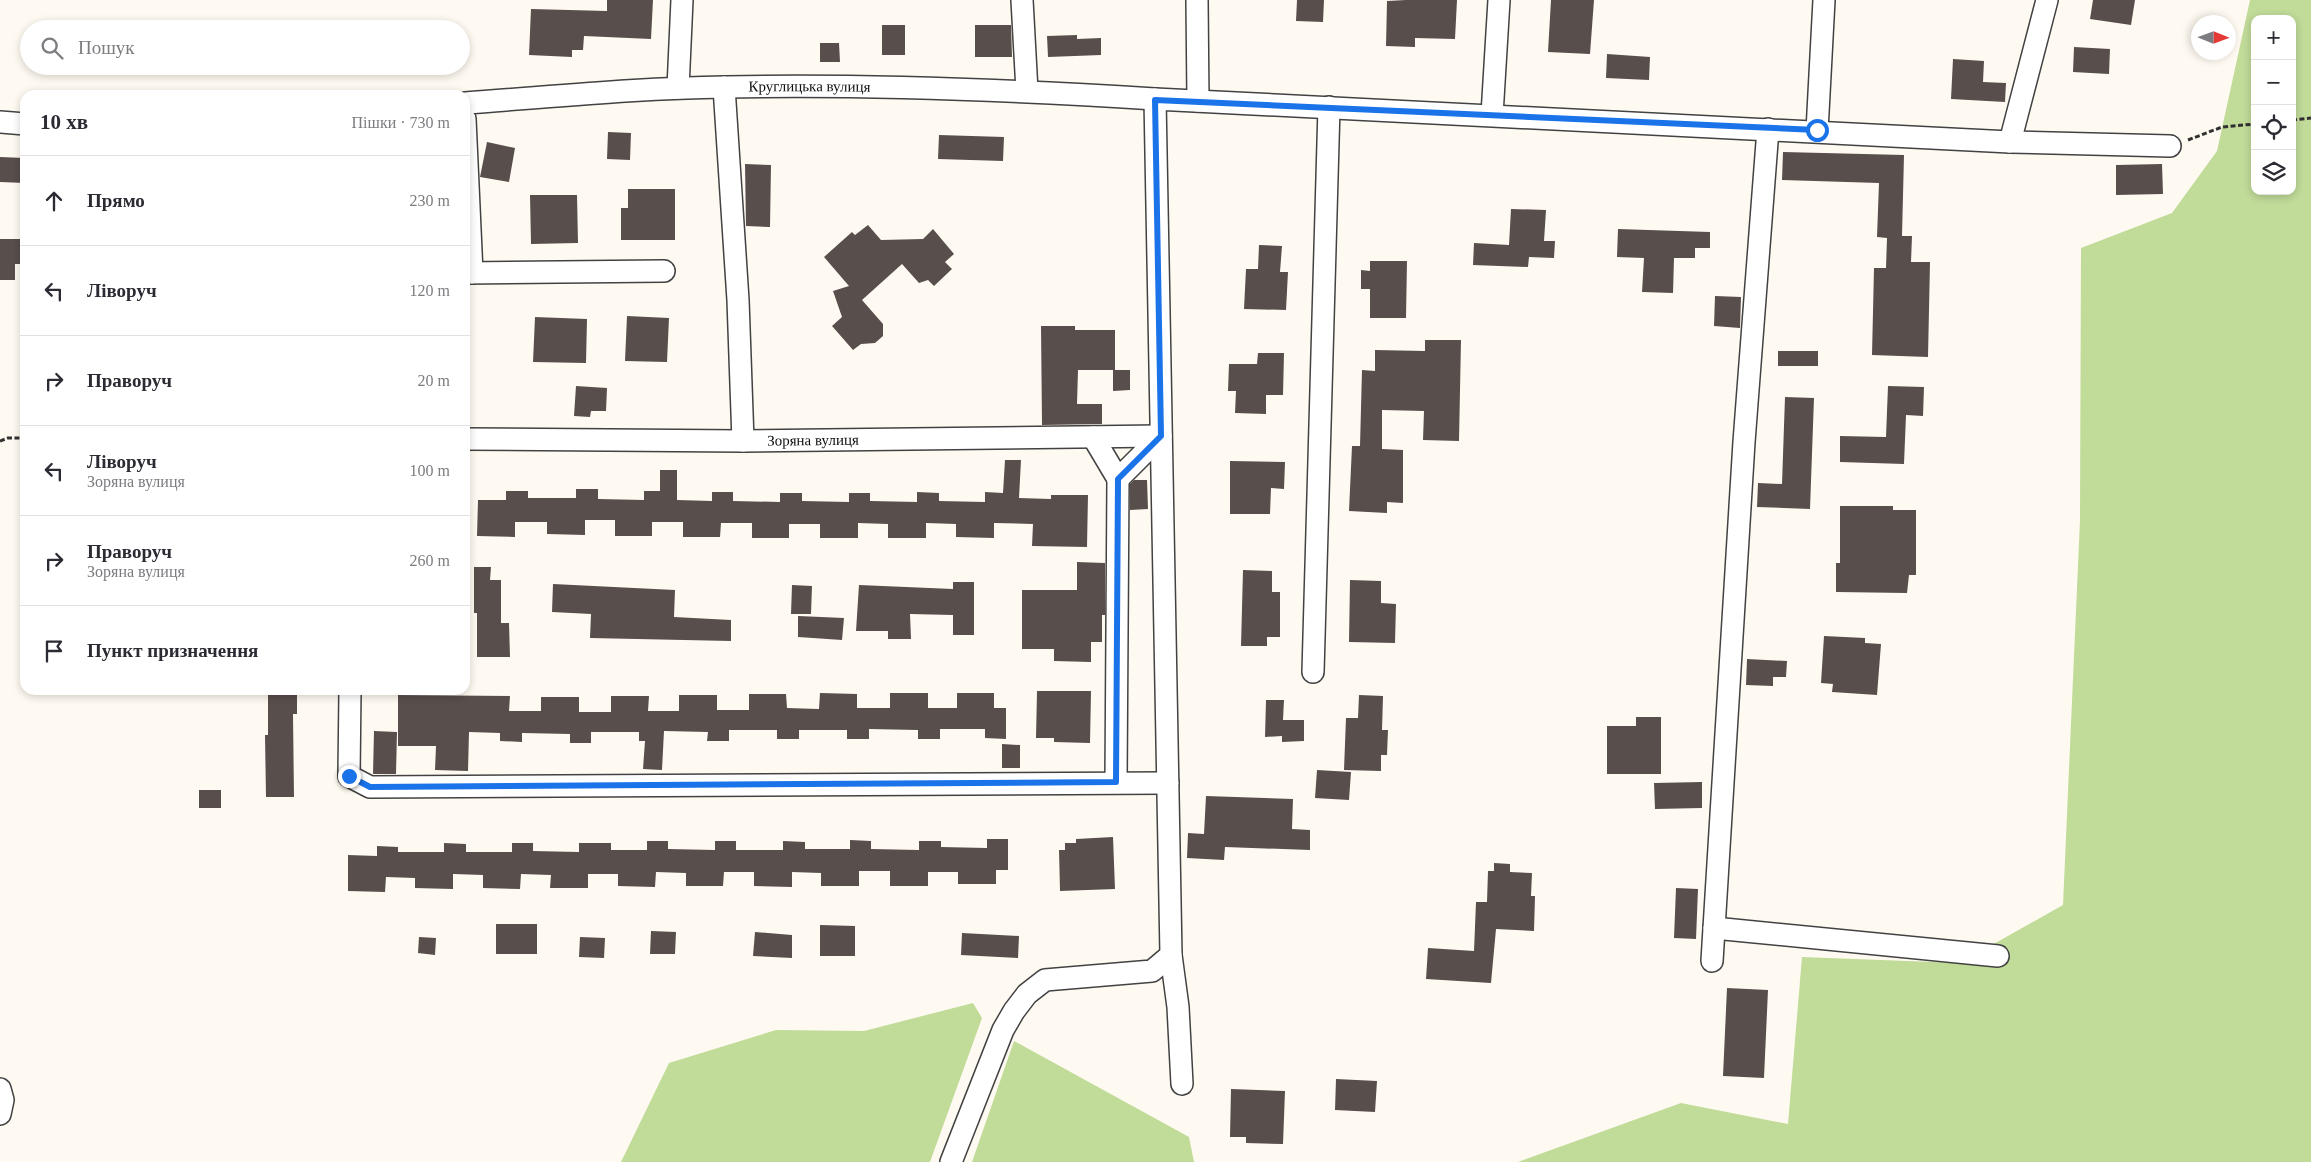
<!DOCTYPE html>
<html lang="uk">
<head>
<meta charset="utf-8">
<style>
	:root { --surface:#fff; --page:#f2f2f3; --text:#2b2b33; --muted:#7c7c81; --line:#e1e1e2 }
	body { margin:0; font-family:Georgia,serif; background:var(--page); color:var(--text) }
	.controls { position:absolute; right:15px; top:15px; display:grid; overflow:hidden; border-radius:10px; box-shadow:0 2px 8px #0003 }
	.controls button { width:45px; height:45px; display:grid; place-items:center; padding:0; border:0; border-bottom:1px solid var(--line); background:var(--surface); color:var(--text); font:25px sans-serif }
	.compass { position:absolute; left:2191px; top:15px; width:45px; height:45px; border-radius:50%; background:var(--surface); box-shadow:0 2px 8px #0003; rotate:91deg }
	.stop { position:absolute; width:15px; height:15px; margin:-11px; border:4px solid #1a73e8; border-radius:50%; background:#fff }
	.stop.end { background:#1a73e8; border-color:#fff; box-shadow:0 1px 5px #0008 }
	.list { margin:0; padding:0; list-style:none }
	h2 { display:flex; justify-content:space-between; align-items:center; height:65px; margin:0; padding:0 20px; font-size:21px }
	h2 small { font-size:16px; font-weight:400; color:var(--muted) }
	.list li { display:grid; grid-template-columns:32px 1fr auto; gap:15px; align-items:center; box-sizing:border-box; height:90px; padding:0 20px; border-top:1px solid var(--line) }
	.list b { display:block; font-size:19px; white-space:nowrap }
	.list p { margin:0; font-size:16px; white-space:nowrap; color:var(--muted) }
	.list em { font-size:16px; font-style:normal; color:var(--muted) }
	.icon { flex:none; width:28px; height:28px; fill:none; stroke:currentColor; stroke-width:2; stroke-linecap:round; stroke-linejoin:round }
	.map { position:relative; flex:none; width:2311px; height:1162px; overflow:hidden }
	.search { position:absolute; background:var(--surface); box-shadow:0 2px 8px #0003; left:20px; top:20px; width:450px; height:55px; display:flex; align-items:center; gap:12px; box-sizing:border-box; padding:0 18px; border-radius:28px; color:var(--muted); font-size:19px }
	.panel { position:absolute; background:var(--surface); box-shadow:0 2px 8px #0003; left:20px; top:90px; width:450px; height:605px; border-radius:15px }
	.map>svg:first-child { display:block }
	.forest { fill:#c1db99; fill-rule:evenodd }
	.building { fill:#584e4b }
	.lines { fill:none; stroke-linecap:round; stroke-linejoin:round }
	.minor-casing { stroke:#424242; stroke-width:24 }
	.path { stroke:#313131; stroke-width:3; stroke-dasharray:5 2.5; stroke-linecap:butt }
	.minor { stroke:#fff; stroke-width:21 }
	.route { stroke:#1a73e8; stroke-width:6 }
	.labels { text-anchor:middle; stroke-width:5; stroke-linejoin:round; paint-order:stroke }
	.street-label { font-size:15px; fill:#0f0f0f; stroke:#fff }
</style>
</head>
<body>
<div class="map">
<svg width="2311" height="1162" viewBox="0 0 2311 1162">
	<rect width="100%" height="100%" fill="#fffaf1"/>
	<path class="forest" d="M2250,0H2311V1162H1518L1681,1103L1788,1124L1802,957L1960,963L2063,905L2080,520L2081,248L2172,213L2217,151ZM2255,19H2292V191H2255Z
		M973,1003L982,1018L930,1162H621L669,1063L776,1030L864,1031Z
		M1014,1041L1189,1137L1194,1162H972Z"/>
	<path class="building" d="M607,0H653L651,39L584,36L583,50H572V57L529,55L531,9L607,11Z
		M1297,0H1324L1323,22L1296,21Z
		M1406,0H1457L1455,39L1415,38V47L1386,46L1387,1Z
		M1551,0H1594L1590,54L1548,52Z
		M2093,0H2135L2131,25L2090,19Z
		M882,25H905V55H882Z
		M975,25H1011L1012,57H975Z
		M1077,35V39L1101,38V55L1048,57L1047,36Z
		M820,43H839L840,62H820Z
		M2074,47L2110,49L2109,74L2073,72Z
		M1607,54L1650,57L1649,80L1606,78Z
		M1953,59L1984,61L1983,82L2006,83L2005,102L1951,99Z
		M608,132L631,133L630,160L607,159Z
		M939,135L1004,137L1003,161L938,159Z
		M487,142L515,148L509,182L480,177Z
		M1783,152L1904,155L1902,236H1912L1911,262H1930L1928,357L1872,355L1874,268H1886L1887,238L1877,237L1879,183L1782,180Z
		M0,157L25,158V183L0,182Z
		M745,164L771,165L770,227L746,226Z
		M2162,164L2163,194L2116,195V165Z
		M628,189H675V240H621V208H628Z
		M530,195H577L578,243L531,244Z
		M1511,209L1546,210L1544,241H1555L1554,258L1529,257L1528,267L1473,265L1474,243L1509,245Z
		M868,225L881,240L923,239L933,229L954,254L945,262L952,269L934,286L928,280L919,283L902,264L862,300L883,324V336L875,343L861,344L853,350L832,326L842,317L833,291L849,286L824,257L852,232L855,235Z
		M1618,229L1710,232V248H1695V258H1674L1673,293L1642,292L1644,258L1617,257Z
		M0,239H25V264H15V280H0Z
		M1259,245L1282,246L1280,272H1288L1286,310L1244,309L1246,269H1258Z
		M1370,261H1407L1406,318H1370V289H1361V270L1370,271Z
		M1715,296L1741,297L1740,328L1714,326Z
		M627,316L669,318L667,362L625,361Z
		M535,317L587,319L586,363L533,362Z
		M1041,326H1075V330H1115V370H1078L1077,404H1102V424L1042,425Z
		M1425,340H1461L1459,441L1423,440L1424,411L1382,410V449L1403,450V503L1387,502V513L1349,511L1352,446H1360L1362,370L1375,371V350L1425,351Z
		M1778,351H1818V366H1778Z
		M1258,353H1284L1283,395H1266V414L1235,413L1236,391H1228L1229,364H1257Z
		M1113,370H1130V390L1113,391Z
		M576,386L607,388L606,411H591L590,417L574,416Z
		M1888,386L1924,387L1923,416L1906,415L1904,464L1840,462V436L1886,437Z
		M1785,397L1814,398L1810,509L1757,507L1758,483L1782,484Z
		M1005,460H1021L1019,498L1051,499V495H1088L1087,547L1032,546L1033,524L994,523V538L956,537V524L926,523V538H888V524L858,523V538H820V524H789V538H752V523H721L720,537H683V522H652V536H615V520H585V535L547,534V522H515V537L477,536L478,500H506V491H528V498H576V489H598V499L644,500V491H660V470H677V500L712,501V492H733V501L780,502V493H802V501L849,502V493H870V501L917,502V492L939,493V501L985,502V492L1003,493Z
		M1230,461L1285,462L1284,489L1271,488L1270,514H1230Z
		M1134,480H1147L1148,509L1130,510V484Z
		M1840,506H1893V510H1916V575H1909L1907,593L1836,592V563H1840Z
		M1077,562L1105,563V615H1102V642H1091V662L1054,661V649H1022V590H1077Z
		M474,567H491L490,580H501V623H509L510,657H477V613H474Z
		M1243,570L1272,571V592H1280V637H1267V646H1241Z
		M1350,580L1381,581V603L1396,604L1395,643L1349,642Z
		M953,582H974V635H953V615L910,614L911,639H888V631H856L859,585L953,589Z
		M553,584L675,590L674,617L731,620V641L590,638L591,614L552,612Z
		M792,585L812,586L811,614H791Z
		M798,616L844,618L842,640L798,637Z
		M1824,636L1865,638V643L1881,644L1877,695L1832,692L1833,684L1821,683Z
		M1747,659L1787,661L1786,677H1773V686L1746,685Z
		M268,690H297V714H293L294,797H266L265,735H268Z
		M1037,691H1091L1090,743L1054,742V738H1036Z
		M820,693L857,694V708H890V693H928V708H957V693H994V708H1006V739L985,738V729H940V739H918V730L869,729V739H847V730H799V739H777V730H729V741H707L708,732L664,731L662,770L643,769L645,741H639V732H591V743H570V734L522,733V742L500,741V733L469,732L468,771L435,770L436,746H398V695L510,696L509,711H541V697H579V712H611V696H649L648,711H679V695H717V710H749V694H786L787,708L819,709Z
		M1359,695L1383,696L1382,730H1388L1387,755H1381V771L1344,770L1346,718H1358Z
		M1266,700H1284L1283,720H1304V741L1282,742V736L1265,737Z
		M1636,717H1661V774H1607V726H1636Z
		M374,731L397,732L396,774H373Z
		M1002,744L1020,745V768H1002Z
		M1317,770L1351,772L1349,800L1315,798Z
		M1702,782V808L1655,809L1654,783Z
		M199,790H221V808H199Z
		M1206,796L1293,799L1292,829L1310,830V850L1225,847L1224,860L1187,858L1188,833L1204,834Z
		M1113,837L1115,889L1060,891L1059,850H1065V843H1076V839Z
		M987,839H1008V870H996V884H958V872H928V886H890V871H859V886H821V873L792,872V887L754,886V872H724L723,886H686V873L656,872L655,887L618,886V874H588V888H550L551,875L521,874L520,889L483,888V875L453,874V889L415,888V878L386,877L385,892L348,891V855L377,856V846L398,847V852H444V843L466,844V852H512V843H533V851L579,852V843H611V850H647V841H668V849L715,850V841H736V850H783V841L805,842V849H850V840L871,841V849L919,850V841H941V847L987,848Z
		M1494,863L1510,864V872L1532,873L1531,896H1535L1534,931L1496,929L1491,983L1426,979L1428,948L1474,951L1476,902H1487L1488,871H1494Z
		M1676,888L1698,889L1696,939L1674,938Z
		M496,924H537V954H496Z
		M820,925L855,926V956H820Z
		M651,931L676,932L675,954H650Z
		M755,932L792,935V958L753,956Z
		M962,933L1019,936L1018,958L961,955Z
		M419,937L436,938L435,955L418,953Z
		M580,937L605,938L604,958L579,957Z
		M1727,988L1768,990L1764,1078L1723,1076Z
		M1336,1079L1377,1081L1375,1112L1335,1110Z
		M1231,1089L1285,1091L1283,1144L1246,1143V1137H1230Z"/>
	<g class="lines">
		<g class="minor-casing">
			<g id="minor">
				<path d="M1022,0L1027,91"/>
				<path d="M1197,0L1198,101"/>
				<path d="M724,87L738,300L743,441"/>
				<path d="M678,88L682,0"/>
				<path id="s1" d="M465,103C551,97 638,88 725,87C869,84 1012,90 1155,99"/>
				<path d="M1492,115L1499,0"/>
				<path d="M465,119L472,273"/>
				<path d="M0,122L25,124"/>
				<path d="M1817,131L1824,0"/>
				<path d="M2010,142L2047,0"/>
				<path d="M465,273L664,271"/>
				<path d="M1093,437L1118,479L1161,436"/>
				<path id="s2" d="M465,439L743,441L1161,436"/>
				<path d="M1313,672L1329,107"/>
				<path d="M350,690L349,776L370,787L1168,783"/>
				<path d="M1116,782L1118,479"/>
				<path d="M1714,928L1998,956"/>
				<path d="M1171,955L1178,1007L1182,1084"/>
				<path d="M1712,961L1744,442L1768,129"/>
				<path d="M0,1089L3,1100L0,1114"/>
				<path d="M951,1162L1003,1030L1014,1011L1027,994L1045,980L1152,971L1171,955L1155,99L2010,142L2170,146"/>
			</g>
		</g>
		<path class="path" d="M2292,120L2311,118
			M2188,140L2222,127L2255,124
			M0,441L8,438H25"/>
		<use href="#minor" class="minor"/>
	</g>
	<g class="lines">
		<path class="route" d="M349,776L370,787L1116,782L1118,479L1161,436L1155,100L1817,130"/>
	</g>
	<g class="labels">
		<g class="street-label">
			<text dy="5" stroke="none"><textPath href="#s1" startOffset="345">Круглицька вулиця</textPath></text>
			<text dy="5" stroke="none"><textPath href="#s2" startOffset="348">Зоряна вулиця</textPath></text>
		</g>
	</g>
</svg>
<div class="controls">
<button>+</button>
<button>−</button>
<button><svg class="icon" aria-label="locate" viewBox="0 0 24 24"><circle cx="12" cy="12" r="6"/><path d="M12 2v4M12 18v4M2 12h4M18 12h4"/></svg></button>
<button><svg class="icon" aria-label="layers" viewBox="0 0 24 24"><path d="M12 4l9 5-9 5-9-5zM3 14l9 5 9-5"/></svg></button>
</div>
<svg class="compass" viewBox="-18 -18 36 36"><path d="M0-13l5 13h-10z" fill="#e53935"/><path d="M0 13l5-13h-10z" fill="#7c7c81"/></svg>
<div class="stop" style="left:1817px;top:130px"></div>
<div class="stop end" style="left:349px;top:776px"></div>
<div class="search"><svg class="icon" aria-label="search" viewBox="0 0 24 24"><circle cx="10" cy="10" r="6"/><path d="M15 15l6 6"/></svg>Пошук</div>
<section class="panel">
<h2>10 хв<small>Пішки · 730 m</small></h2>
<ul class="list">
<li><svg class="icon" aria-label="ahead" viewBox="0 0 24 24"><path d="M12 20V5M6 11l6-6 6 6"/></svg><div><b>Прямо</b></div><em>230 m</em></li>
<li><svg class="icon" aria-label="left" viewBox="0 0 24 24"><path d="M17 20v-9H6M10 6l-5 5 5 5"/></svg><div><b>Ліворуч</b></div><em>120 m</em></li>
<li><svg class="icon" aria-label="right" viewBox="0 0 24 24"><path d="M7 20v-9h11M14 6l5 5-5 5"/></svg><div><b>Праворуч</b></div><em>20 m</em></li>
<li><svg class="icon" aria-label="left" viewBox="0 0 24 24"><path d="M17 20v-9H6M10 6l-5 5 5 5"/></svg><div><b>Ліворуч</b><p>Зоряна вулиця</p></div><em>100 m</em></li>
<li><svg class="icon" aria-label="right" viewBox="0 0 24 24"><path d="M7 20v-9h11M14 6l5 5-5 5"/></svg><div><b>Праворуч</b><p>Зоряна вулиця</p></div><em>260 m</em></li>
<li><svg class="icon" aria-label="arrive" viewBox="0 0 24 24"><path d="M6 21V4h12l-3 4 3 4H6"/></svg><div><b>Пункт призначення</b></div></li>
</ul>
</section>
</div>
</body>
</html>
